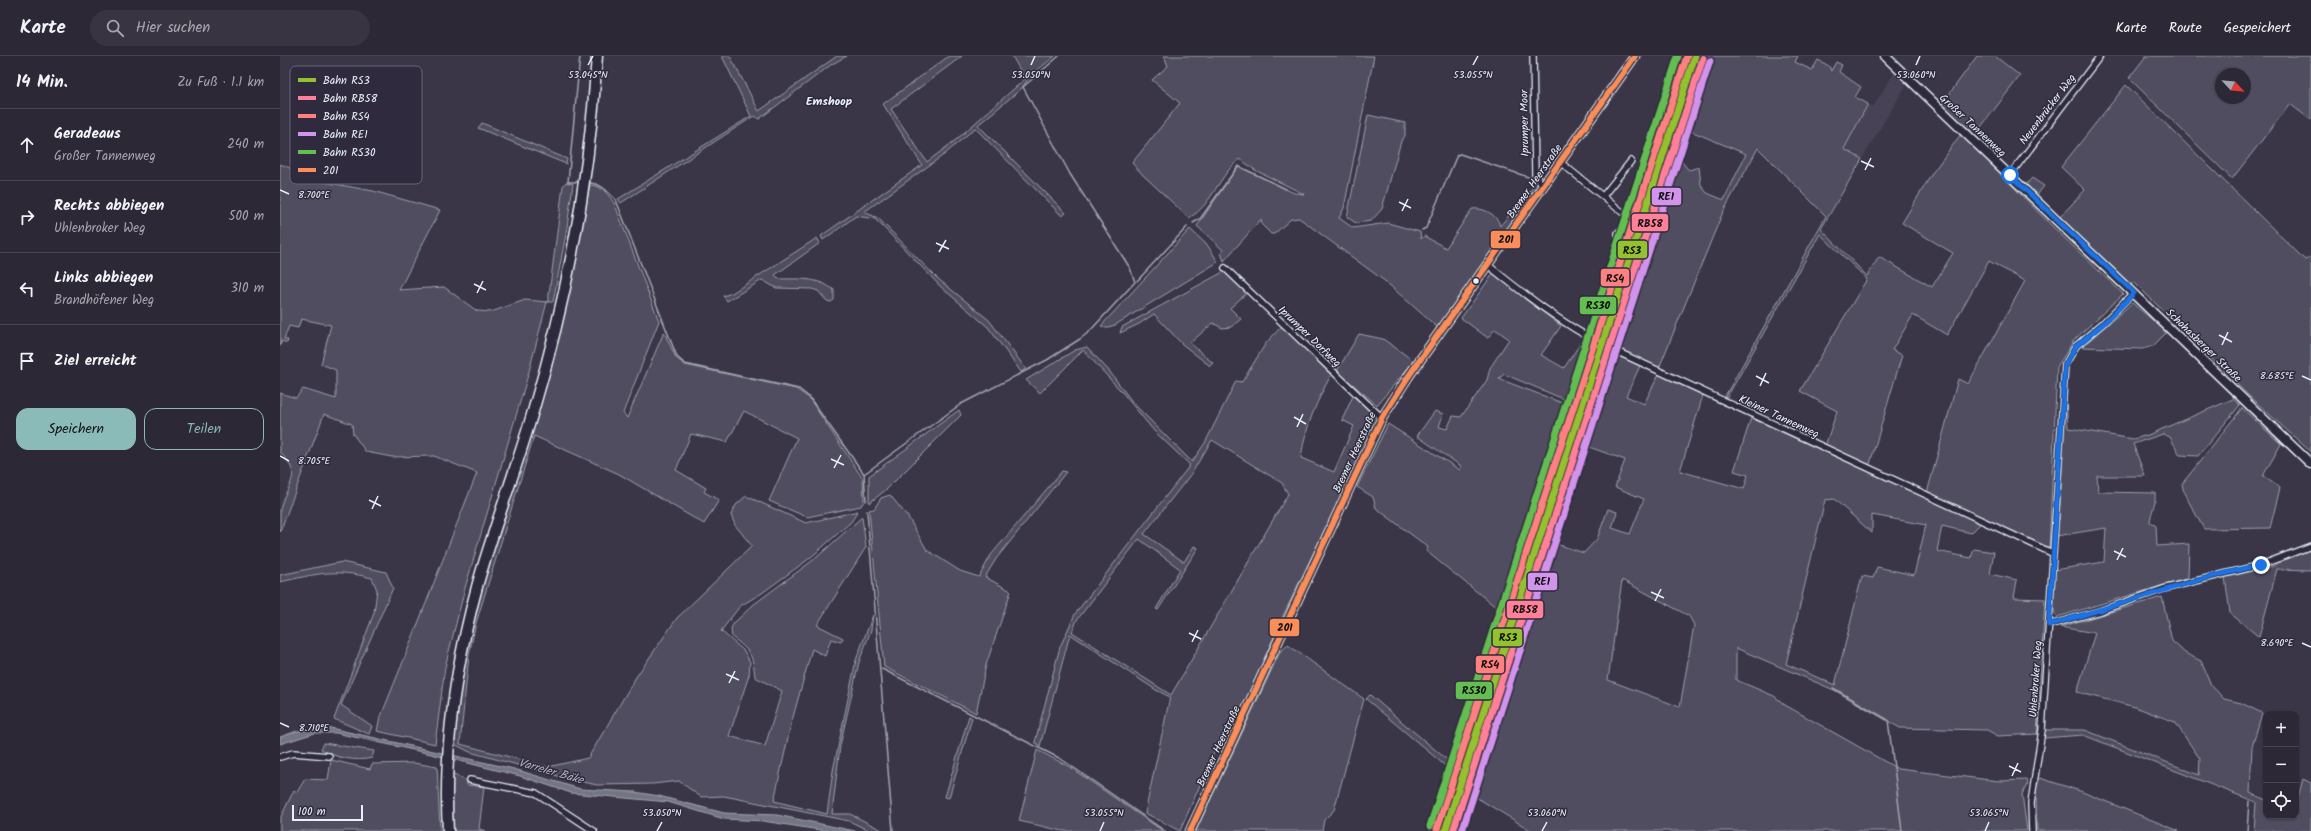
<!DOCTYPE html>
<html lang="de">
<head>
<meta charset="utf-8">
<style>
	:root { --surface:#2c2836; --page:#383442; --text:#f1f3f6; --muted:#a6a6ad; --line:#484451; --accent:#8bbbb9 }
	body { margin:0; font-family:Kalam,sans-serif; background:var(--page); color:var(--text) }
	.controls { position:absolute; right:12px; bottom:12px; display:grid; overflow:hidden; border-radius:8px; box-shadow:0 1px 3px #0004 }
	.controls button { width:36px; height:36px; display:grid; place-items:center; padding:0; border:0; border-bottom:1px solid var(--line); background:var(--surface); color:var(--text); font:20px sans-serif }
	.compass { position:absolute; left:1935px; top:12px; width:36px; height:36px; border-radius:50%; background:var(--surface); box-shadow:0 1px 3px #0004; rotate:116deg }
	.scale { position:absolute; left:12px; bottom:10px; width:71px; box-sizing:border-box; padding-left:4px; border:2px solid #e8f1f8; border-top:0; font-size:11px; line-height:14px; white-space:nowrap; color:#e8f1f8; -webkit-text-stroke:3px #2f2a3d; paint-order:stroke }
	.stop { position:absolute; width:12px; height:12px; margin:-9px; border:3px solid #1a73e8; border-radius:50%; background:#fff }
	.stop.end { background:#1a73e8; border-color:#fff; box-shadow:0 1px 4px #0008 }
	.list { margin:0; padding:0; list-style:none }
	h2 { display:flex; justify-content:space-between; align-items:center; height:52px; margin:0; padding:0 16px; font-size:17px }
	h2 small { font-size:13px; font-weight:400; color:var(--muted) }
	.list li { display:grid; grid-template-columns:26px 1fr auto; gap:12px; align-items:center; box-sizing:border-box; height:72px; padding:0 16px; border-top:1px solid var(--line) }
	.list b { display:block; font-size:15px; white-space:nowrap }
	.list p { margin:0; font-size:13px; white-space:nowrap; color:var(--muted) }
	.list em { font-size:13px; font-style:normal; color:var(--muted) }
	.actions { display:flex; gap:8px; padding:12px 16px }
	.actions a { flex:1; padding:9px 0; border:1px solid var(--accent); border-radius:12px; text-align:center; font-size:14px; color:var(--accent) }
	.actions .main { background:var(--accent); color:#111 }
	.icon { flex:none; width:22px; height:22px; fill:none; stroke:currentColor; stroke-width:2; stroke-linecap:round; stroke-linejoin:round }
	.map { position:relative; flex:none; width:2031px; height:775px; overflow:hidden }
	header { display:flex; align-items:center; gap:24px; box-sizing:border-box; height:56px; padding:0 20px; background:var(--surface); border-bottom:1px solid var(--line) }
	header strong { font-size:19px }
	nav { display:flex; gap:22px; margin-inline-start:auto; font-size:14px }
	.search { width:280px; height:36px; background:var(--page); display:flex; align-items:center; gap:10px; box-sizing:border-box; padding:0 14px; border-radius:22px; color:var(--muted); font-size:15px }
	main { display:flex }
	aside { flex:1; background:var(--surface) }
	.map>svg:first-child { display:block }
	.built { fill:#464354 }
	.green { fill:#504e5f; stroke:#9ca0ac; fill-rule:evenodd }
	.water { fill:#737482; stroke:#a2a6b1 }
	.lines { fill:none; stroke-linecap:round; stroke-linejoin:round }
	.stream { stroke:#a2a6b1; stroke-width:1.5 }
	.street-casing { stroke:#e8f1f8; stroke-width:8 }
	.secondary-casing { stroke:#e8f1f8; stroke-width:11 }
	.highway-casing { stroke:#e8f1f8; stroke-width:13 }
	.street { stroke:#2f2a3d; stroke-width:5.5 }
	.secondary { stroke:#2f2a3d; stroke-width:8 }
	.highway { stroke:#2f2a3d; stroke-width:10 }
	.bus-1-casing { stroke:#2f2a3d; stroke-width:9 }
	.bus-1 { stroke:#fa8e5a; stroke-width:6 }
	.rail-1-casing { stroke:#2f2a3d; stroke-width:10 }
	.rail-2-casing { stroke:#2f2a3d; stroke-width:10 }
	.rail-3-casing { stroke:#2f2a3d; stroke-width:10 }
	.rail-4-casing { stroke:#2f2a3d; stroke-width:10 }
	.rail-5-casing { stroke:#2f2a3d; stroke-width:10 }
	.rail-1 { stroke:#94c12f; stroke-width:7 }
	.rail-2 { stroke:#ff8098; stroke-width:7 }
	.rail-3 { stroke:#ff8080; stroke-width:7 }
	.rail-4 { stroke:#d193ec; stroke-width:7 }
	.rail-5 { stroke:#64be51; stroke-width:7 }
	.route { stroke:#1a73e8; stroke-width:5 }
	.ticks { fill:none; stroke:#e8f1f8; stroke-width:1.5 }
	.bus-dot { fill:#e8f1f8; stroke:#2f2a3d; stroke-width:1.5 }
	.labels { text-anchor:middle; stroke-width:3; stroke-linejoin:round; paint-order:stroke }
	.street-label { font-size:11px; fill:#e8f1f8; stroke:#2f2a3d }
	.neighbourhood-label { font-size:12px; font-weight:bold; fill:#e8f1f8; stroke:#2f2a3d }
	.water-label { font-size:12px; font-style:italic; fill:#aeb2bd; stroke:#2f2a3d }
	.key { fill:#2f2a3d; stroke:#666675; stroke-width:1 }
	.key-label { font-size:11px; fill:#e8f1f8 }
	.ticks-label { font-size:10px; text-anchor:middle; fill:#e8f1f8; stroke:#2f2a3d; stroke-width:3; stroke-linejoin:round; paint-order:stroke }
	.line-badge { stroke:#2f2a3d; stroke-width:1.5 }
	.pale-badge-label { font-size:11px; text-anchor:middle; font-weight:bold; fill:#111 }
</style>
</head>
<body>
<header>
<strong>Karte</strong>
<div class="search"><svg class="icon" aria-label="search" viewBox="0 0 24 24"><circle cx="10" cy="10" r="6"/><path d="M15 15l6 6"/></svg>Hier suchen</div>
<nav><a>Karte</a><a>Route</a><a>Gespeichert</a></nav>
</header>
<main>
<aside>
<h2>14 Min.<small>Zu Fuß · 1.1 km</small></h2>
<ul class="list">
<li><svg class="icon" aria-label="ahead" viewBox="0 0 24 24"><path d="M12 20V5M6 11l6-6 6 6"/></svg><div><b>Geradeaus</b><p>Großer Tannenweg</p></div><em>240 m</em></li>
<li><svg class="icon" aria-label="right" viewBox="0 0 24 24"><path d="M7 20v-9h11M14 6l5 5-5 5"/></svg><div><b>Rechts abbiegen</b><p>Uhlenbroker Weg</p></div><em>500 m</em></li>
<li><svg class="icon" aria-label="left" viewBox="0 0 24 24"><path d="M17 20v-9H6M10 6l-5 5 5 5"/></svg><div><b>Links abbiegen</b><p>Brandhöfener Weg</p></div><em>310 m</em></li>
<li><svg class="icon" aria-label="arrive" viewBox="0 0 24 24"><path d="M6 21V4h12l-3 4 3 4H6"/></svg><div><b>Ziel erreicht</b></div></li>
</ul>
<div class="actions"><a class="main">Speichern</a><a>Teilen</a></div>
</aside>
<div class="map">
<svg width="2031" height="775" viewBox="0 0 2031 775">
	<rect width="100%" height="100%" fill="#3a3648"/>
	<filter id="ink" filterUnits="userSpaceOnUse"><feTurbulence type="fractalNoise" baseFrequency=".025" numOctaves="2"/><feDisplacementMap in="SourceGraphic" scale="8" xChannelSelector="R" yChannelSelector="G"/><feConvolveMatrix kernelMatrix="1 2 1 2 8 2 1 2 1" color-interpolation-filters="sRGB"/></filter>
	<g filter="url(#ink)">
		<path class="built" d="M1410,0H1420L1170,775H1161L1305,336Z
			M1614,17L1626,29L1582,103L1564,93L1588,48L1593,51Z"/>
		<path class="green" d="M442,0H450L479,55L557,0H567L552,8L479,63L474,60L341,147L338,143L471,60Z
			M669,0H682L611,53L647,106L677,83L745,23L732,0H775L750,20L742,32L698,69L786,157L782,160L695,72L665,98L584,156L598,162L657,222L709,264L746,313L741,316L708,271L661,231L605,173L595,163L576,160L543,184L541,180L642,109L603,48Z
			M884,0H1094L1064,152L1059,162L1073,172L1108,167L1140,176L1141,183L1144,180L1166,192L1192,153C1203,151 1218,159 1220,170L1254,130L1251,123H1255L1259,132L1194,220L1159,273L1106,226L1019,162L1011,163L994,178H991L982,169L981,163L944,205L941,197L943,194L917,170L957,112L960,111L1014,137L1024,138L975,114L960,103C939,118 932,150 909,162L863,119L852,107L900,47L872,24L888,10Z
			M1420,0H1518L1515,6L1532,14L1538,4L1549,10L1551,15L1556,6L1562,9L1559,16L1581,31L1575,41L1588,48L1564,93L1582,103L1541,173L1587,220L1599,201L1652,231L1673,197L1622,167L1653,116L1681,78L1774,172L1843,238L1794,284L1777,311L1769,492L1647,437L1678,323L1688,328L1745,225L1709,205L1667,279L1633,259L1612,294L1622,299L1589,411L1545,390L1557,355L1520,335L1587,223L1540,178L1446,343L1445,340L1546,160L1478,92L1442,158L1379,312L1328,288ZM1403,69L1413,76L1466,98L1444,144L1427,137L1421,129L1419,111L1409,114C1392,97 1400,91 1403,69Z
			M1697,0H1715L1740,20L1697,76L1685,71L1662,48Z
			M1866,0H2031V64L2010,48L1952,123L1849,22ZM1941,18H1965V42H1941Z
			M1846,29L2025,204L2031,201V396L1968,339L1854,226L1849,231L1780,161L1805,134L1781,111Z
			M1088,59L1125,67V80L1121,85L1102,153L1091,165L1076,167L1067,161Z
			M202,67L287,103L286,108L198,72Z
			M0,108L44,126L93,135L160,154L119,234L164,231L197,255L211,256L245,244L268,246L283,130L286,126L293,128L286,178L273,246H267L248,319L185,532L165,611L155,688L97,675L99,665C133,583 164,499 197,417L154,400L112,401L86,396L73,378L72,368L44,358L0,476C0,469 0,461 0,454C6,426 25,422 0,396V337L16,342L23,333L56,343V314L41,308L51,269L21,263L18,272L9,270L4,283L8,284L7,287L2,285L0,290Z
			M1752,122L1764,130L1757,139L1746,129Z
			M310,129C323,130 329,139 335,149L379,265L343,357L347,362L384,276L396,302L405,309L516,333L529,342L583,423L584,445L581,450L527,461L489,445L517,382L464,355L447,386L411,378L396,414L426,432L424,436L439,444L424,468L339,418L254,380L196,567L189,599L180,688L268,711L308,702L356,621L397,562L472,490L455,469L451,459L456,449L466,440L526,467L578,455L571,466L530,502L482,537L460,550L441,575L464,595L470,606L469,619L449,680L485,690L502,635L475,621C473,598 470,595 452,581L451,572L454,567L473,549L536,502L582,461L586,491L537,569L563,582L561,586L551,583L545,600L532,593L511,668L494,745L547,758L553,715L576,604L593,559L591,574L579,606L560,690L552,758H570L604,775H590L569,765L444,740L421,741L399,725L373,728L317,729L285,722L190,696L174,688L178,639L190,572L208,506L291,224Z
			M910,173L928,190L938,206L835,269L825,272L821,270Z
			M537,182L540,187L495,219L499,223C520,223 537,221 554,234V244L551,246L547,245L538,235L532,233L496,232L482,224L447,245L443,240L452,237Z
			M945,215L968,236L950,252L961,263L951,271L942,272L933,267L910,287L933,307L930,310L902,288L874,258L859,268L840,277L842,271Z
			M1213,218L1281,270L1261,299L1284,312L1304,282L1320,289L1161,775H1149L1169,713L1086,643L1090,639L1171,707L1222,556L1146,495L1148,491L1096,452L1093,441L1077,431L1108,368L1180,414L1181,410L1137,380L1155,355L1163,358L1159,371L1167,373L1173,360L1181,361L1207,324L1210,312L1229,283L1215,273L1208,282L1181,262ZM1224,318L1286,344L1285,348L1219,323Z
			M1852,247L1887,276L1873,290L1862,293L1802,291Z
			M1002,270L1051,319C1037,345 1025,371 1021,402L1054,416L1074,370L1062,364L1073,340L1098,363L1003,560L951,678L944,674L900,775L865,757L890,641L876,634L790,578L760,690L755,686L780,591L795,558L910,409L874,375L841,335L803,294L760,337L746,324L795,294L807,291L830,316L853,347L912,406L925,387L956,325L962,326L986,287ZM932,384L1002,427L1008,438L891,639L792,576L797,564L859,483L900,513L876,553L878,554L918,492L914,490L904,506L864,478L911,418Z
			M1079,278L1103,283L1134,305L1097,349L1057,315Z
			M1325,292L1360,310L1346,340L1364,348L1379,318L1423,339L1400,415L1464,433L1468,419L1454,415L1471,362L1701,467L1691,477L1662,470L1657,495L1691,502L1694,493L1714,496L1710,518L1737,524L1734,542L1765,543L1757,678L1718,680L1707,674L1620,672L1554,634L1456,592V624L1494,640L1505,649L1618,713L1719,725L1747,724L1748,727L1742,738L1747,775H1252L1189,737L1177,775H1170L1324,303ZM1301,388L1345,404L1335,431L1364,443L1350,478L1332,472L1337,456L1328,453L1317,483L1304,497L1267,485ZM1554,443L1592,477V459L1646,469L1634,519L1597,511L1593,522L1582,520L1555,629L1506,608L1545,444ZM1342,524L1409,560L1414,569L1400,651L1328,624Z
			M1785,327L1788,372L1853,383L1868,379L1953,343L1960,349L1918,400L1900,399L1890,381L1883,378L1853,388L1865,420H1817L1818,436L1875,437C1876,449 1871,455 1870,466L1876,470L1877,490L1909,488L1908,522L1777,561L1774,556V514L1824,506L1826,472L1776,480L1777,465L1779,464L1784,375L1781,372Z
			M1962,352L2001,388L1983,420L2000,432L1990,472L1924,473L1904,437L1902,428Z
			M679,354L681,359L607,433L589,447V420Z
			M782,415L786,416L716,503L705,521L731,535L706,609L696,657L604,611L589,454L594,453L601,442L610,439L628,461L647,494L680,515L699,521L711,499Z
			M2031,493V514L1997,513L1979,581L1950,557L1945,521L1994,510L2013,498Z
			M62,506L106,516L113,532L61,649L92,670L89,678L54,663L94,557L97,534L92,522C53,512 37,518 0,526V519Z
			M1882,541L1892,585L1905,597L1921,605L1931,629L1944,643L1961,647L1982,657L1972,691L1970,737L1986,744V760H2016V749L2023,723L2031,727V775H1974L1976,746L1803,679L1764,682V674H1805L1919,719L1920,703L1895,666L1855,651L1797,636L1815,577L1780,571Z
			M1008,589L1084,643L1054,754L1044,764L1042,775H916L1000,596Z
			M689,660L692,662L669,742L665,741Z
			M44,687L94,695L92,702C77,706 55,702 41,693Z
			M757,694L788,710L883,775H783L739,765Z
			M51,704L90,713L92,708L134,707L157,711L160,775H0V763L14,734L17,736L25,723L48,724Z
			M172,718L187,725V729L204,731L199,773L206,775H172Z
			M1760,722L1800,735L1899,775H1757L1756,733Z"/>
		<path class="water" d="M46,671L234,713L300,733L355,736L379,740L444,757L497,759L575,775H546L483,765L444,763L388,746L291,737L240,720L151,698L56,677H35L0,688V681L17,675Z"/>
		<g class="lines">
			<path class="stream" d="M300,126H288L300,0
				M308,127C321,127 327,135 336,144L397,301L405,308L414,310L519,333L529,341L584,418L586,445
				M913,167L920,163L958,110L1006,133
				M1142,174L1146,172L1177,99L1180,98L1251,122
				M857,225L907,171
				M584,418L681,348L767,304L800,283L809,276L855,226L850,212L790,118L743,31L779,0
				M587,455L613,775
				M600,612L781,703L885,775
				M1553,632L1608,664L1622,775
				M1967,775L1969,745"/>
			<g class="street-casing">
				<path id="street" d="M1253,0L1255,118L1263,131
					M1280,106L1347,160L1348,166L1338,177V200
					M1730,119L1820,0
					M1323,140L1351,105
					M1208,209C1245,239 1281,267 1323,289L1772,497
					M945,212L1102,362
					M1769,569L1820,555L1883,533L1981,509L2031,490
					M0,701L13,697L49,700
					M190,724L256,737L314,775
					M1752,775L1751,747L1762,674L1785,309L1796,290L1823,267L1853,237"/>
			</g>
			<g class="secondary-casing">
				<path id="secondary" d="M1605,0L2031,408
					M910,775L1102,362L1128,321L1355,0"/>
			</g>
			<g class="highway-casing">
				<path id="highway" d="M168,775C163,691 176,607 198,527C215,468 237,411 254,352C288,238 310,119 317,0"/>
			</g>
			<use href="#street" class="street"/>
			<use href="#secondary" class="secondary"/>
			<use href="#highway" class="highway"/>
			<g class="bus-1-casing">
				<path id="bus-1" d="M910,775L1102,362L1128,321L1355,0"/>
			</g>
			<use href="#bus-1" class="bus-1"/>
			<g class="rail-1-casing">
				<path id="rail-1" d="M1165,775L1415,0"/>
			</g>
			<g class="rail-2-casing">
				<path id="rail-2" d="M1173,775L1423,2"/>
			</g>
			<g class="rail-3-casing">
				<path id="rail-3" d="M1157,773L1407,0"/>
			</g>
			<g class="rail-4-casing">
				<path id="rail-4" d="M1182,775L1430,5"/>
			</g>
			<g class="rail-5-casing">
				<path id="rail-5" d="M1150,770L1398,0"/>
			</g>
			<use href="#rail-1" class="rail-1"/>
			<use href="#rail-2" class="rail-2"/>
			<use href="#rail-3" class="rail-3"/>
			<use href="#rail-4" class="rail-4"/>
			<use href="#rail-5" class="rail-5"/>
		</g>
	</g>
	<g class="lines" filter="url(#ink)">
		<path class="route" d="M1730,119L1854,237L1824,267L1796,290L1785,309L1769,569C1840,549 1909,524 1981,509"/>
	</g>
	<path class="ticks" d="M308,9L313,0M751,9L755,0M1193,9L1198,0M1636,9L1640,0M1581,105L1594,111M1585,114L1591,102M0,134L9,138M1119,146L1131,152M1122,155L1128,143M656,187L669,193M659,196L666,184M194,228L206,234M197,237L203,225M1939,279L1952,286M1942,289L1948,276M1476,320L1489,327M2022,320L2031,324M1480,330L1486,317M1014,361L1026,368M1017,371L1023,358M0,400L9,405M551,403L564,409M554,412L561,399M89,444L101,450M92,453L98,440M1834,495L1846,501M1837,504L1843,492M1371,536L1384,542M1375,545L1381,533M909,577L921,583M912,586L918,574M2022,587L2031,591M446,618L459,624M449,627L455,615M0,667L9,671M1729,710L1741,716M1732,720L1738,707M377,775L382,766M820,775L824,766M1262,775L1267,766M1705,775L1709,766"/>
	<circle class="bus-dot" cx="1196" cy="225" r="3.5"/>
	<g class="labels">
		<g class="street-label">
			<text transform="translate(1767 53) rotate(-53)" y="4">Neuenbrücker Weg</text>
			<text transform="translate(1244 67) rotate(-91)" y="4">Iprumper Moor</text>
			<text transform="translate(1693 69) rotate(43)" y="4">Großer Tannenweg</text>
			<text transform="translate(1254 125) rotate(-55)" y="4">Bremer Heerstraße</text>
			<text transform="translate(1030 280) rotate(44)" y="4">Iprumper Dorfweg</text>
			<text transform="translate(1924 289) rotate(44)" y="4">Schohasberger Straße</text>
			<text transform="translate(1499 360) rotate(25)" y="4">Kleiner Tannenweg</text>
			<text transform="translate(1074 396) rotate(-65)" y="4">Bremer Heerstraße</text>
			<text transform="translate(1755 623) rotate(-86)" y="4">Uhlenbroker Weg</text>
			<text transform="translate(938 690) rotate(-65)" y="4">Bremer Heerstraße</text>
		</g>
		<g class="neighbourhood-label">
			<text x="549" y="49">Emshoop</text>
		</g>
		<g class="water-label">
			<text transform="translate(271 715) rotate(16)" y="4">Varreler Bäke</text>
		</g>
	</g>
	<rect x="10" y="10" width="132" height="118" rx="6" class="key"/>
	<rect x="18" y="22" width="18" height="4" fill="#94c12f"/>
	<rect x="18" y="40" width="18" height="4" fill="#ff8098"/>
	<rect x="18" y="58" width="18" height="4" fill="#ff8080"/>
	<rect x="18" y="76" width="18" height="4" fill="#d193ec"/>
	<rect x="18" y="94" width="18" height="4" fill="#64be51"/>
	<rect x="18" y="112" width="18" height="4" fill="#fa8e5a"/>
	<g class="key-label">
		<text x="43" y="28">Bahn RS3</text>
		<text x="43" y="46">Bahn RB58</text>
		<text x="43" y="64">Bahn RS4</text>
		<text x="43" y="82">Bahn RE1</text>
		<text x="43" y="100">Bahn RS30</text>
		<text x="43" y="118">201</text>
	</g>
	<g class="ticks-label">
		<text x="308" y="22">53.045°N</text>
		<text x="751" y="22">53.050°N</text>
		<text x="1193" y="22">53.055°N</text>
		<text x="1636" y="22">53.060°N</text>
		<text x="34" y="142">8.700°E</text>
		<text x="1997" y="323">8.685°E</text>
		<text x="34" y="408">8.705°E</text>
		<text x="1997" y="590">8.690°E</text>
		<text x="34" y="675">8.710°E</text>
		<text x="382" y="760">53.050°N</text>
		<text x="824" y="760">53.055°N</text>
		<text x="1267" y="760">53.060°N</text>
		<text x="1709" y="760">53.065°N</text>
	</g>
	<g class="line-badge">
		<rect x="1371" y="131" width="31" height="19" rx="4" fill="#d193ec"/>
		<rect x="1351" y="157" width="38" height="19" rx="4" fill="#ff8098"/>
		<rect x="1210" y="174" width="31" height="19" rx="4" fill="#fa8e5a"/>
		<rect x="1337" y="184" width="31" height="19" rx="4" fill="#94c12f"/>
		<rect x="1320" y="212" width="30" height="19" rx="4" fill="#ff8080"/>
		<rect x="1299" y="240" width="38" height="19" rx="4" fill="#64be51"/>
		<rect x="1247" y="516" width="31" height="19" rx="4" fill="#d193ec"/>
		<rect x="1226" y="544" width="38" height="19" rx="4" fill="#ff8098"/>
		<rect x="989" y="562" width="31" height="19" rx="4" fill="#fa8e5a"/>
		<rect x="1212" y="572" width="31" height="19" rx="4" fill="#94c12f"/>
		<rect x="1195" y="599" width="30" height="19" rx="4" fill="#ff8080"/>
		<rect x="1175" y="625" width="38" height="19" rx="4" fill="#64be51"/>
	</g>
	<g class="pale-badge-label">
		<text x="1386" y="144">RE1</text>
		<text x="1370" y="171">RB58</text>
		<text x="1226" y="187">201</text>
		<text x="1352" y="198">RS3</text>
		<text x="1335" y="226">RS4</text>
		<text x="1318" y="253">RS30</text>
		<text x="1262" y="529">RE1</text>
		<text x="1245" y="557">RB58</text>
		<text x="1005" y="575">201</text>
		<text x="1228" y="585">RS3</text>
		<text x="1210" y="612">RS4</text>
		<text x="1194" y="638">RS30</text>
	</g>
</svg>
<div class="controls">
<button>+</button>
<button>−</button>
<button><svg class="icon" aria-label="locate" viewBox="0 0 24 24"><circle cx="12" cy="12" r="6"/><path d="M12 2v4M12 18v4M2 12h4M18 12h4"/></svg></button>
</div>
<svg class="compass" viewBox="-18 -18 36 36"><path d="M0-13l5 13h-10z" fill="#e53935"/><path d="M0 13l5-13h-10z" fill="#a6a6ad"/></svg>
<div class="scale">100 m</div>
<div class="stop" style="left:1730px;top:119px"></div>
<div class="stop end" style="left:1981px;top:509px"></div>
</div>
</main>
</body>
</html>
